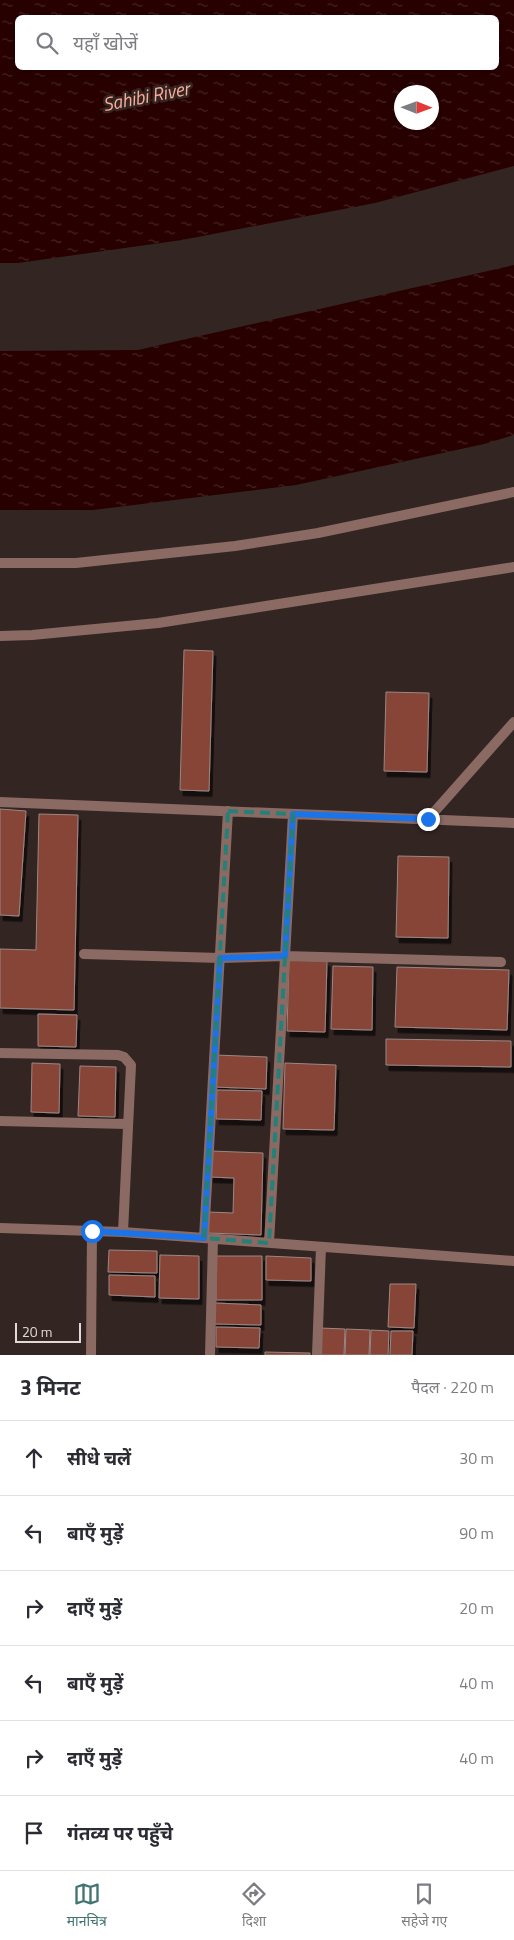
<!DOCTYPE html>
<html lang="hi">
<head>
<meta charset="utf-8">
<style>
	:root { --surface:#fff; --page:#f7f7f7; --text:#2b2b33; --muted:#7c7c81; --line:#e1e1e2; --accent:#407471 }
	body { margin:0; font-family:"Titillium Web","Noto Sans Devanagari",sans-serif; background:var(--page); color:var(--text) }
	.compass { position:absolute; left:394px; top:85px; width:45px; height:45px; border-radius:50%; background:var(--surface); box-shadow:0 2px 12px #0003; rotate:91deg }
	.scale { position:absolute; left:15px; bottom:12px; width:66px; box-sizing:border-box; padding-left:5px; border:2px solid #e2d8d6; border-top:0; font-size:14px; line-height:18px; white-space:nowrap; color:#e2d8d6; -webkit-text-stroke:4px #332522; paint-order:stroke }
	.stop { position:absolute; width:15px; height:15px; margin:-11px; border:4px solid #1a73e8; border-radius:50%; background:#fff }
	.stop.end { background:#1a73e8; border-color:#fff; box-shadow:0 1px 5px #0008 }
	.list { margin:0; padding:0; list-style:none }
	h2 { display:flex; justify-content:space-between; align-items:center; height:65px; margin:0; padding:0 20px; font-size:21px }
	h2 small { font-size:16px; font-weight:400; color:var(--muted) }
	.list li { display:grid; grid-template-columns:32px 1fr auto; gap:15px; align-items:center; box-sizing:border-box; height:75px; padding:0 20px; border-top:1px solid var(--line) }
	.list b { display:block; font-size:19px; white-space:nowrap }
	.list em { font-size:16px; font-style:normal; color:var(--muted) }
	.icon { flex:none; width:28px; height:28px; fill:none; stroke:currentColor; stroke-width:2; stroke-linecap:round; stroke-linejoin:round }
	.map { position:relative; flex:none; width:514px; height:1355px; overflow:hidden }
	.search { position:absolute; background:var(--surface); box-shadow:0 2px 12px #0003; left:15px; right:15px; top:15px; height:55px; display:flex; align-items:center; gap:12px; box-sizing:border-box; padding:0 18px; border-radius:8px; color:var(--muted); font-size:19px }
	.sheet { height:515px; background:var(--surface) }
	nav { display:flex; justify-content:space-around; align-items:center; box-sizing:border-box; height:70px; border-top:1px solid var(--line); background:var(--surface); font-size:14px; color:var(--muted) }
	nav a { display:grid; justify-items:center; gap:2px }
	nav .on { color:var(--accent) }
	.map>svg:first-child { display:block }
	.water { fill:url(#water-ripples); fill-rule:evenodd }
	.building { fill:#874437; stroke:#9a8885; filter:url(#shadow) }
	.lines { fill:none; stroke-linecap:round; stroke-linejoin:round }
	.minor { stroke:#8a6a63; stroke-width:10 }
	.tertiary { stroke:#8a6a63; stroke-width:10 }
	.route { stroke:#1a73e8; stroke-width:6 }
	.marked { fill:none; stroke:#248078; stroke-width:4; stroke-dasharray:10 6; stroke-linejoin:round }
	.labels { text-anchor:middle; stroke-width:5; stroke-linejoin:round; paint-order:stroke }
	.water-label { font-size:19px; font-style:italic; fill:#fdac9a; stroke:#332522 }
</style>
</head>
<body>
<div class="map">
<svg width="514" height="1355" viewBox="0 0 514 1355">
	<defs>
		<pattern id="water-ripples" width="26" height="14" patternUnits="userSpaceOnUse" patternTransform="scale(1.25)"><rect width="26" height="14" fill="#280000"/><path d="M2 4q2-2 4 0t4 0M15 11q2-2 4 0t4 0" fill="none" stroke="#472424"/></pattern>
		<filter id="shadow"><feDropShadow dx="3" dy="5.5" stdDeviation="0" flood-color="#0009"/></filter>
	</defs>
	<rect width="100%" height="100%" fill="#332522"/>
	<path class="water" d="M0,0H514V166L375,203L182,240L18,263H0ZM18,18H496V68H18ZM402,92H432V122H402Z
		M514,265V435L484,444L296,485L93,510H0V351L138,350Z"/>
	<path class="building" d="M184,650L213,651L209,791L180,790Z
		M386,692L429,693L427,772L384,771Z
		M0,809L26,811L19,916L0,915Z
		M39,814L78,815L74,1010L0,1008V949L36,950Z
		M398,856L449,857L448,938L396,937Z
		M289,960L327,961L325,1032L287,1031Z
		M333,966L373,967L372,1030L331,1029Z
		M397,967L509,970L507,1030L395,1027Z
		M38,1014L77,1015L76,1047L38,1046Z
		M386,1039L511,1041V1067L386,1065Z
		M215,1055L267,1057L266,1089L214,1087Z
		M32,1063L60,1064L59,1113L31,1112Z
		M285,1063L336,1065L334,1130L283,1129Z
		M80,1066L116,1067L115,1117L78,1116Z
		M217,1090L262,1091L261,1120L216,1119Z
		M211,1151L263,1153L261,1235L208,1233L209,1212L233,1213L234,1178L210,1177Z
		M109,1250L157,1251V1273L108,1272Z
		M160,1255L199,1256V1299L159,1298Z
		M216,1256H262V1300H216Z
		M266,1256L311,1258V1281L266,1280Z
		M109,1275L155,1276V1297L109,1295Z
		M390,1284H416L414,1328L388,1327Z
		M215,1303L261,1305V1325L214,1324Z
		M216,1327L260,1328L259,1348L216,1347Z
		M320,1328L345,1329L344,1355H320Z
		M346,1329L370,1330L369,1355H345Z
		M371,1330L389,1331L388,1355H370Z
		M391,1331H413L412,1355H390Z
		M265,1352L310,1353V1355H265Z"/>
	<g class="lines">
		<path class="minor" d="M0,802L514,823
			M428,819L514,722
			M84,954L220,958L285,956L501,962
			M0,1053L118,1055L124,1057L131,1065L123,1232
			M0,1121L127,1124
			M0,1228L123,1232L514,1261
			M204,1238L228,811
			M269,1243L293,814
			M91,1355L92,1231
			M210,1355L213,1239
			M317,1355L321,1247"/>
		<path class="tertiary" d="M0,563H76L235,546L318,533L514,492
			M0,636L32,635L158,623L514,567"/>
	</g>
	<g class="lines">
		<path class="route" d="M92,1231L204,1238L220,958L285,956L293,814L428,819"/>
	</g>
	<path class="marked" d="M228,811L293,814L269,1243L204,1238Z"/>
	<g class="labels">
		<g class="water-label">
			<text transform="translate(146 96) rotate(-11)" y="7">Sahibi River</text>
		</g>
	</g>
</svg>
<svg class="compass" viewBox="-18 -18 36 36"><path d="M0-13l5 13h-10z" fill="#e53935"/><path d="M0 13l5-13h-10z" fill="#7c7c81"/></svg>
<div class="scale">20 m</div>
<div class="stop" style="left:92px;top:1231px"></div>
<div class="stop end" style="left:428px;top:819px"></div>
<div class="search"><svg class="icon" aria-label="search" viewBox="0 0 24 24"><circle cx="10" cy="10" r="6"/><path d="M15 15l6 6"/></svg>यहाँ खोजें</div>
</div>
<section class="sheet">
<h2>3 मिनट<small>पैदल · 220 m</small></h2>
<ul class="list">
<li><svg class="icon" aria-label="ahead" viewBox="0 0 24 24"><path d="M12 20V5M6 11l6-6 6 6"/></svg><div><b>सीधे चलें</b></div><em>30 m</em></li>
<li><svg class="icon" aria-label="left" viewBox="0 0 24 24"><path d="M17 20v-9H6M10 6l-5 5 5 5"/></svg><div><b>बाएँ मुड़ें</b></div><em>90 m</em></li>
<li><svg class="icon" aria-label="right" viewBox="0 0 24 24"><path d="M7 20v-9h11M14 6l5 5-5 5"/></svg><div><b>दाएँ मुड़ें</b></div><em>20 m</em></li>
<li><svg class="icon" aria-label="left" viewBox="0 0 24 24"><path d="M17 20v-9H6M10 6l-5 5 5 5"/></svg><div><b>बाएँ मुड़ें</b></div><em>40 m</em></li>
<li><svg class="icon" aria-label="right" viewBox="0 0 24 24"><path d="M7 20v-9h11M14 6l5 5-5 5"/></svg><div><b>दाएँ मुड़ें</b></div><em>40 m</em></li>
<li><svg class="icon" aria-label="arrive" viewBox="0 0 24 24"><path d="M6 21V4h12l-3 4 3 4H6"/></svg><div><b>गंतव्य पर पहुँचे</b></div></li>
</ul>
</section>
<nav>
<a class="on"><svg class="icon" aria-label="map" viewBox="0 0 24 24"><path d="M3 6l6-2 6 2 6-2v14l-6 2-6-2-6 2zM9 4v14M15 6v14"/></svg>मानचित्र</a>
<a><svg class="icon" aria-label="directions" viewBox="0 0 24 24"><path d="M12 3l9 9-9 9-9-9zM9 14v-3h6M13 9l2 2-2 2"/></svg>दिशा</a>
<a><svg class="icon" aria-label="saved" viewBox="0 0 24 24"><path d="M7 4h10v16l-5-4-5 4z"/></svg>सहेजे गए</a>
</nav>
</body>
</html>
